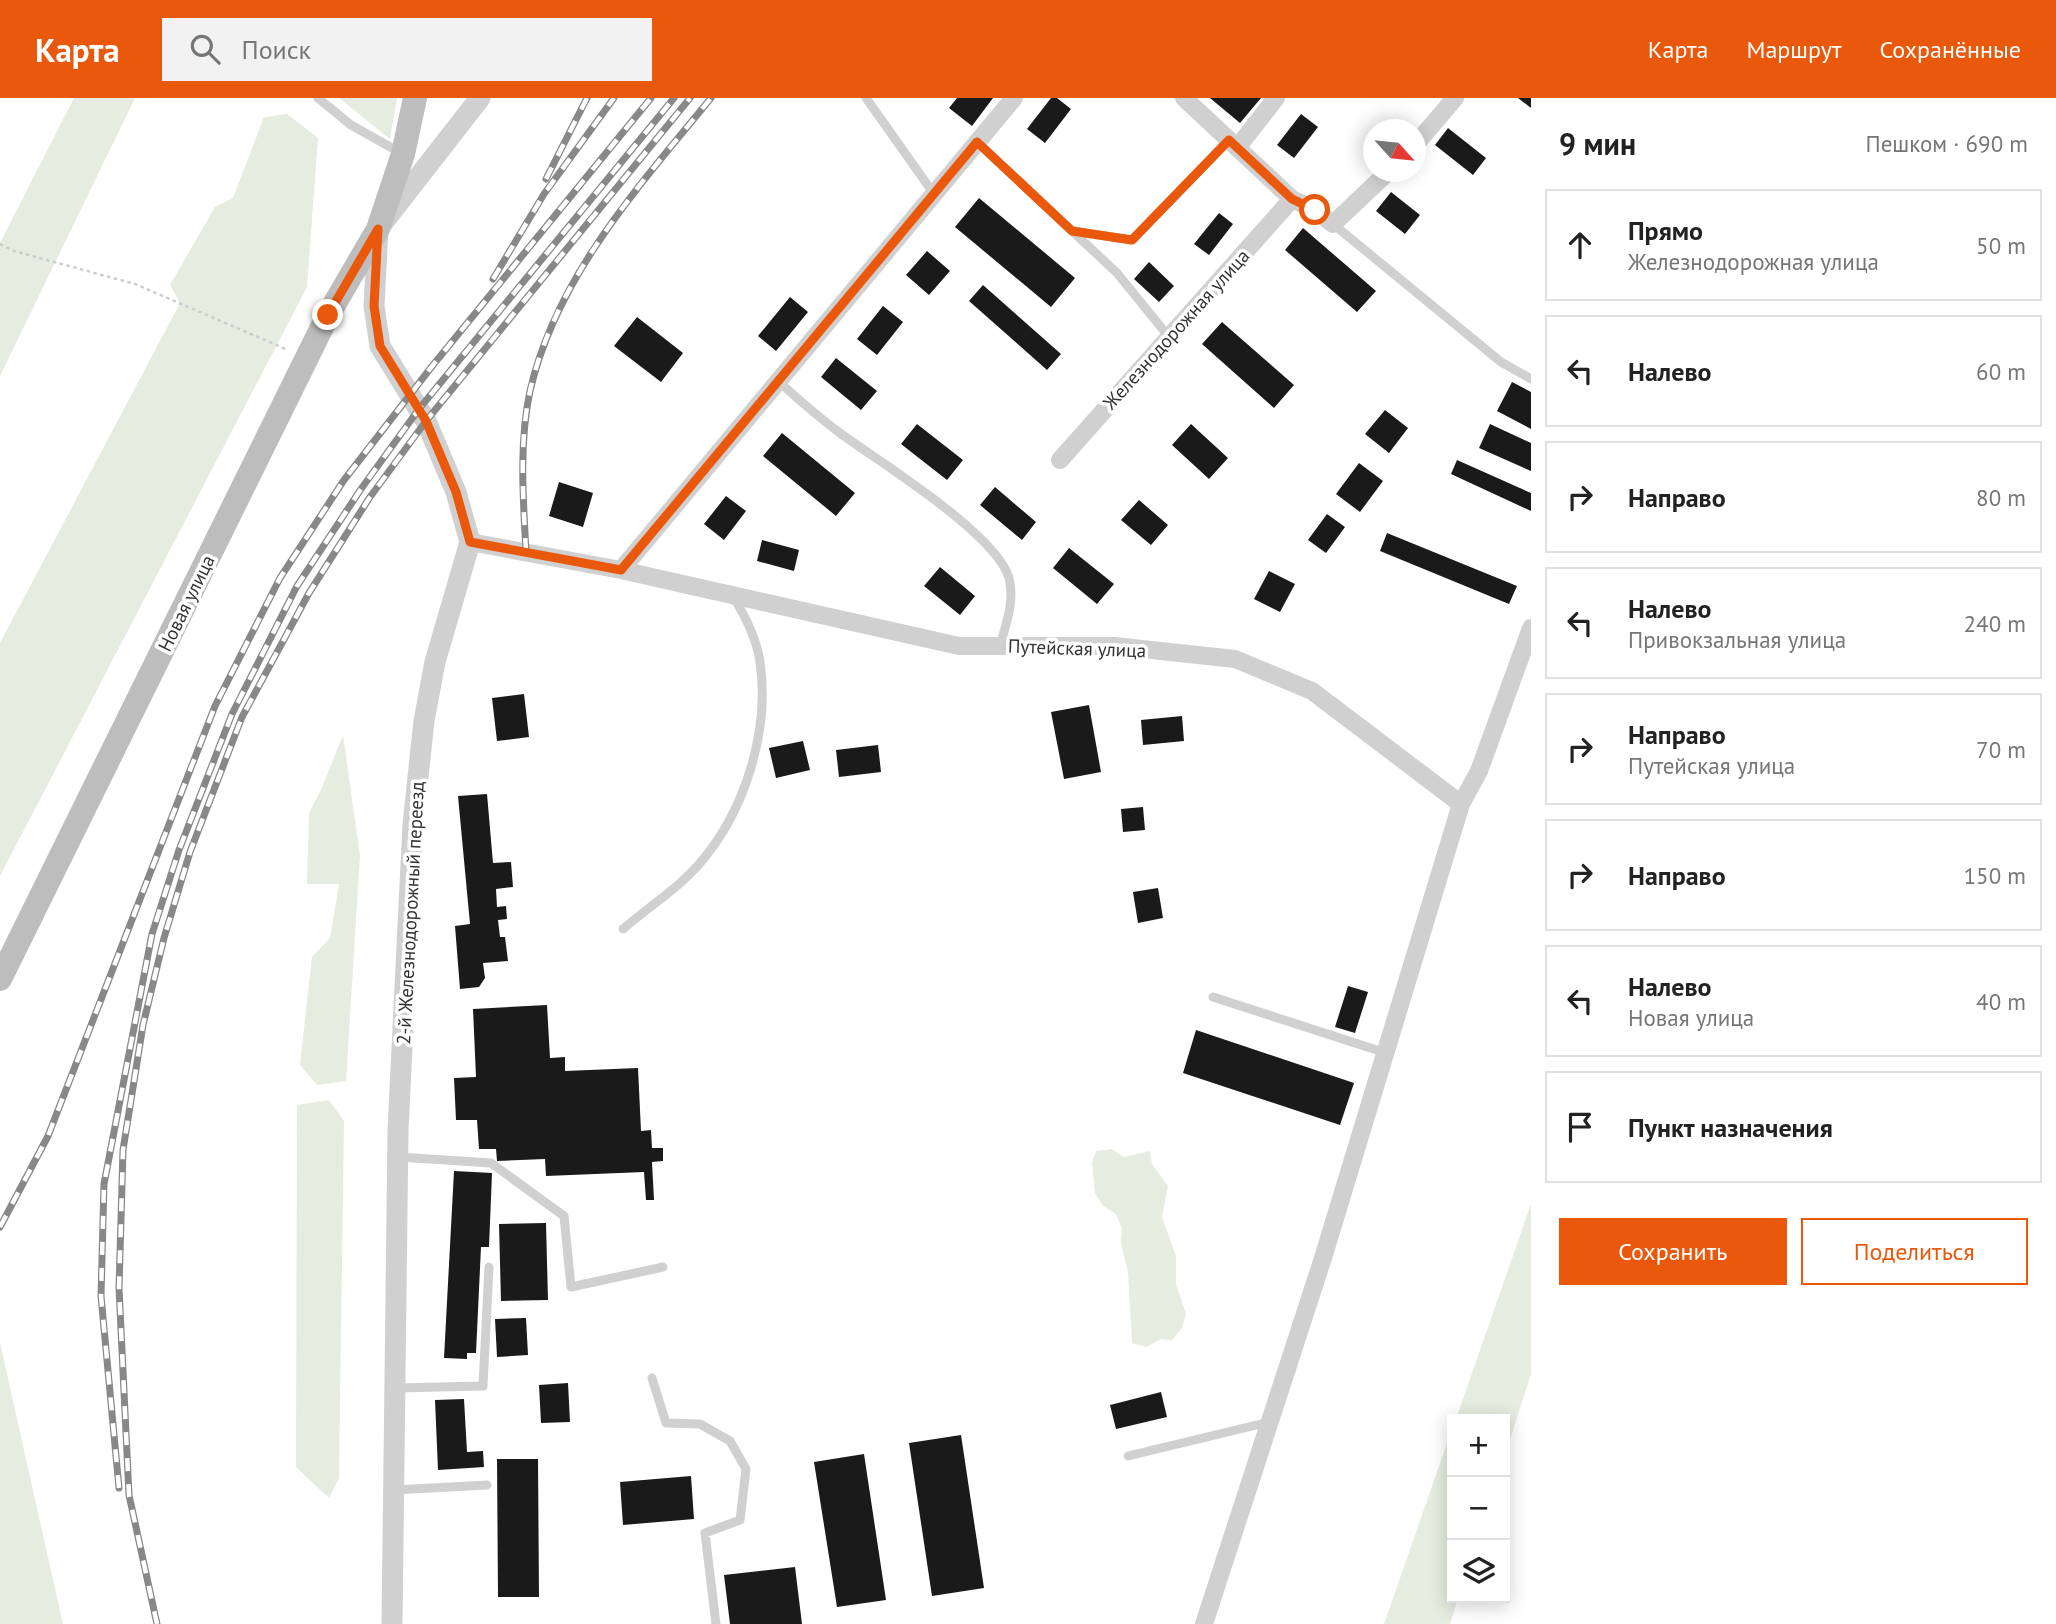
<!DOCTYPE html>
<html lang="ru">
<head>
<meta charset="utf-8">
<style>
	:root { --surface:#fff; --page:#f2f2f2; --text:#222; --muted:#767676; --line:#e0e0e0; --accent:#ea580c }
	body { margin:0; font-family:"PT Sans",sans-serif; background:var(--page); color:var(--text) }
	.controls { position:absolute; right:21px; bottom:21px; display:grid; overflow:hidden; border-radius:0px; box-shadow:0 4px 18px #0003 }
	.controls button { width:63px; height:63px; display:grid; place-items:center; padding:0; border:0; border-bottom:2px solid var(--line); background:var(--surface); color:var(--text); font:35px sans-serif }
	.compass { position:absolute; left:1363px; top:21px; width:63px; height:63px; border-radius:50%; background:var(--surface); box-shadow:0 4px 18px #0003; rotate:117deg }
	.stop { position:absolute; width:21px; height:21px; margin:-16px; border:5px solid #ea580c; border-radius:50%; background:#fff }
	.stop.end { background:#ea580c; border-color:#fff; box-shadow:0 2px 7px #0008 }
	.list { margin:0; padding:0; list-style:none }
	h2 { display:flex; justify-content:space-between; align-items:center; height:91px; margin:0; padding:0 28px; font-size:30px }
	h2 small { font-size:23px; font-weight:400; color:var(--muted) }
	.list li { display:grid; grid-template-columns:46px 1fr auto; gap:21px; align-items:center; box-sizing:border-box; height:112px; margin:0 14px 14px; padding:0 14px; border:2px solid var(--line); border-radius:0px }
	.list b { display:block; font-size:26px; white-space:nowrap }
	.list p { margin:0; font-size:23px; white-space:nowrap; color:var(--muted) }
	.list em { font-size:23px; font-style:normal; color:var(--muted) }
	.actions { display:flex; gap:14px; padding:21px 28px }
	.actions a { flex:1; padding:16px 0; border:2px solid var(--accent); border-radius:0px; text-align:center; font-size:24px; color:var(--accent) }
	.actions .main { background:var(--accent); color:#fff }
	.icon { flex:none; width:38px; height:38px; fill:none; stroke:currentColor; stroke-width:2; stroke-linecap:round; stroke-linejoin:round }
	.map { position:relative; flex:none; width:1531px; height:1526px; overflow:hidden }
	header { display:flex; align-items:center; gap:42px; box-sizing:border-box; height:98px; padding:0 35px; background:var(--accent); color:#fff }
	header strong { font-size:33px }
	nav { display:flex; gap:38px; margin-inline-start:auto; font-size:24px }
	.search { width:490px; height:63px; background:var(--page); display:flex; align-items:center; gap:18px; box-sizing:border-box; padding:0 24px; border-radius:0px; color:var(--muted); font-size:26px }
	main { display:flex }
	aside { flex:1; background:var(--surface) }
	.map>svg:first-child { display:block }
	.green { fill:#e6ecdf }
	.building { fill:#1a1a1a }
	.lines { fill:none; stroke-linecap:round; stroke-linejoin:round }
	.path { stroke:#cdcdcd; stroke-width:2.5; stroke-dasharray:3.5 3.5; stroke-linecap:butt }
	.service { stroke:#d0d0d0; stroke-width:9 }
	.minor { stroke:#d0d0d0; stroke-width:18 }
	.tertiary { stroke:#d0d0d0; stroke-width:21 }
	.secondary { stroke:#bdbdbd; stroke-width:24 }
	.rail-casing { stroke:#888; stroke-width:7 }
	.rail { stroke:#fff; stroke-width:4.5; stroke-dasharray:13; stroke-linecap:butt }
	.route { stroke:#ea580c; stroke-width:9 }
	.labels { text-anchor:middle; stroke-width:7; stroke-linejoin:round; paint-order:stroke }
	.street-label { font-size:19px; fill:#333; stroke:#fff }
</style>
</head>
<body>
<header>
<strong>Карта</strong>
<div class="search"><svg class="icon" aria-label="search" viewBox="0 0 24 24"><circle cx="10" cy="10" r="6"/><path d="M15 15l6 6"/></svg>Поиск</div>
<nav><a>Карта</a><a>Маршрут</a><a>Сохранённые</a></nav>
</header>
<main>
<div class="map">
<svg width="1531" height="1526" viewBox="0 0 1531 1526">
	<rect width="100%" height="100%" fill="#fff"/>
	<path class="green" d="M74,0H135L0,278V145Z
		M339,0H397L390,41Z
		M287,16L318,40L307,189L0,778V545L180,205L170,187L215,109L233,100L264,19Z
		M343,637L360,758L346,983L317,987L300,967L312,859L330,840L339,786H307L309,715L321,692Z
		M329,1002L344,1023L339,1380L329,1400L296,1369L297,1007Z
		M1112,1051L1123,1059L1150,1053L1152,1066L1168,1088L1162,1119L1176,1158V1186L1186,1216L1182,1230L1172,1242L1161,1241L1146,1249L1132,1245L1128,1174L1121,1145L1122,1130L1116,1116L1103,1108L1095,1095L1092,1065L1096,1053Z
		M1531,1106V1276L1505,1357V1321H1456Z
		M0,1245L63,1526H0Z
		M1452,1331V1500H1458L1450,1526H1384Z"/>
	<path class="building" d="M957,0H993L972,28L949,10Z
		M1051,0H1057L1071,11L1045,45L1027,31Z
		M1210,0H1261L1240,25Z
		M1518,0H1531V10Z
		M1301,16L1318,29L1294,60L1277,47Z
		M1448,30L1486,60L1473,77L1435,47Z
		M1391,94L1420,117L1405,136L1376,113Z
		M979,100L1075,180L1051,209L955,129Z
		M1219,115L1233,126L1209,157L1194,146Z
		M1303,130L1376,193L1357,214L1285,152Z
		M927,153L950,173L929,197L906,177Z
		M1149,164L1174,188L1159,204L1134,181Z
		M983,187L1061,256L1047,272L969,203Z
		M790,199L808,214L776,253L758,238Z
		M883,208L903,224L877,257L857,241Z
		M637,219L683,255L661,284L614,248Z
		M1222,224L1294,287L1274,310L1202,246Z
		M836,260L877,293L861,312L821,279Z
		M1512,284L1531,294V331L1497,313Z
		M1385,312L1408,330L1389,355L1365,336Z
		M917,326L963,362L947,382L901,346Z
		M1191,326L1228,360L1209,381L1172,347Z
		M1490,326L1531,345V373L1479,350Z
		M782,335L855,395L836,418L763,358Z
		M1457,362L1531,395V413L1451,376Z
		M1359,365L1383,383L1360,414L1336,396Z
		M559,384L593,395L583,429L549,418Z
		M995,389L1036,424L1022,442L980,407Z
		M726,398L746,413L724,442L704,426Z
		M1139,402L1168,427L1151,447L1121,422Z
		M1327,416L1345,429L1326,455L1308,442Z
		M1387,435L1517,488L1509,506L1380,453Z
		M762,442L799,452L794,473L757,463Z
		M1069,450L1114,486L1097,506L1053,470Z
		M940,469L975,498L960,517L924,488Z
		M1269,473L1295,486L1280,514L1254,501Z
		M524,596L529,639L497,643L492,600Z
		M1089,607L1101,674L1064,681L1051,614Z
		M1182,618L1184,643L1143,647L1141,622Z
		M803,643L810,672L776,680L769,650Z
		M878,647L881,674L839,679L836,652Z
		M487,696L493,765L511,764L513,789L496,791L497,809L506,808L507,821L498,822L500,839H505L508,863L483,865L485,880L479,889L460,891L455,828L470,826L458,698Z
		M1143,709L1145,732L1123,734L1121,711Z
		M1158,790L1163,820L1138,825L1133,794Z
		M1348,888L1368,894L1355,935L1335,929Z
		M547,907L550,960L565,959V973L638,970L641,1033L651,1032L652,1050H663V1063L652,1064L654,1102H646L644,1074L546,1078L545,1061L497,1063L496,1051H479L477,1022H456L454,980L476,979L473,911Z
		M1196,932L1354,985L1340,1027L1183,975Z
		M454,1073L492,1075L489,1149H481L476,1255H467V1261L444,1260Z
		M546,1125L548,1202L501,1203L499,1126Z
		M526,1220L528,1257L497,1259L495,1221Z
		M568,1285L570,1324L541,1325L539,1287Z
		M1161,1294L1167,1319L1116,1331L1110,1307Z
		M464,1301L467,1354L483,1353L484,1369L438,1372L435,1302Z
		M961,1337L984,1490L932,1498L909,1345Z
		M864,1356L886,1502L837,1509L814,1364Z
		M497,1361H538L539,1499H498Z
		M691,1378L694,1421L623,1427L620,1384Z
		M795,1469L802,1526H730L724,1477Z"/>
	<g class="lines">
		<path class="path" d="M0,146L14,153L135,186L288,252"/>
		<path class="service" d="M318,0L351,27L401,55
			M866,0L934,96
			M977,44L1117,175L1169,239
			M1333,126L1501,264L1531,281
			M1073,133L1132,142L1229,42
			M778,283C798,301 818,319 840,335C879,364 996,435 1009,480C1015,503 1006,526 1000,548
			M623,831C647,810 679,790 700,765C745,713 770,633 760,564C757,543 745,518 734,500
			M1213,899L1386,955
			M399,1059L491,1065L564,1118L571,1189L663,1169
			M652,1280L666,1325L700,1326L730,1343L746,1371L740,1422L705,1435L716,1526
			M397,1290L483,1288L489,1169
			M1128,1358L1269,1324
			M394,1392L487,1387"/>
		<path class="minor" d="M1184,0L1292,101L1315,112L1333,126L1388,74
			M1416,46L1455,0
			M1237,50L1276,0
			M1060,362L1292,101
			M470,444L621,472L959,548H1114L1235,561L1312,593L1461,706L1479,673L1531,530
			M621,472L1014,0
			M1204,1526L1323,1160L1461,706"/>
		<path class="tertiary" d="M392,1526L398,1032L413,726L424,623L435,564L470,444L456,394L426,323L380,248L374,208L378,131L480,0"/>
		<path class="secondary" d="M0,881L328,217L378,131L403,56L415,0"/>
		<g class="rail-casing">
			<path id="rail" d="M546,81L587,0
				M493,181L544,96L614,0
				M526,453C523,401 519,344 530,293C556,179 639,88 711,0
				M0,1129L48,1038L215,608L280,480L344,382L433,267L651,0
				M119,1390L101,1198L104,1086L152,836L179,752L232,616L297,488L361,391L419,311L674,0
				M157,1526L129,1397L119,1190L123,1052L143,927L164,840L190,754L242,619L309,495L370,399L426,323L690,0"/>
		</g>
		<use href="#rail" class="rail"/>
	</g>
	<g class="lines">
		<path class="route" d="M328,217L378,131L374,208L380,248L426,323L456,394L470,444L621,472L977,44L1072,133L1132,142L1229,42L1292,101L1315,112"/>
	</g>
	<g class="labels">
		<g class="street-label">
			<text transform="translate(1176 231) rotate(-48)" y="7">Железнодорожная улица</text>
			<text transform="translate(186 505) rotate(-64)" y="7">Новая улица</text>
			<text transform="translate(1077 550) rotate(2)" y="7">Путейская улица</text>
			<text transform="translate(410 815) rotate(-87)" y="7">2-й Железнодорожный переезд</text>
		</g>
	</g>
</svg>
<div class="controls">
<button>+</button>
<button>−</button>
<button><svg class="icon" aria-label="layers" viewBox="0 0 24 24"><path d="M12 4l9 5-9 5-9-5zM3 14l9 5 9-5"/></svg></button>
</div>
<svg class="compass" viewBox="-18 -18 36 36"><path d="M0-13l5 13h-10z" fill="#e53935"/><path d="M0 13l5-13h-10z" fill="#767676"/></svg>
<div class="stop" style="left:1315px;top:112px"></div>
<div class="stop end" style="left:328px;top:217px"></div>
</div>
<aside>
<h2>9 мин<small>Пешком · 690 m</small></h2>
<ul class="list">
<li><svg class="icon" aria-label="ahead" viewBox="0 0 24 24"><path d="M12 20V5M6 11l6-6 6 6"/></svg><div><b>Прямо</b><p>Железнодорожная улица</p></div><em>50 m</em></li>
<li><svg class="icon" aria-label="left" viewBox="0 0 24 24"><path d="M17 20v-9H6M10 6l-5 5 5 5"/></svg><div><b>Налево</b></div><em>60 m</em></li>
<li><svg class="icon" aria-label="right" viewBox="0 0 24 24"><path d="M7 20v-9h11M14 6l5 5-5 5"/></svg><div><b>Направо</b></div><em>80 m</em></li>
<li><svg class="icon" aria-label="left" viewBox="0 0 24 24"><path d="M17 20v-9H6M10 6l-5 5 5 5"/></svg><div><b>Налево</b><p>Привокзальная улица</p></div><em>240 m</em></li>
<li><svg class="icon" aria-label="right" viewBox="0 0 24 24"><path d="M7 20v-9h11M14 6l5 5-5 5"/></svg><div><b>Направо</b><p>Путейская улица</p></div><em>70 m</em></li>
<li><svg class="icon" aria-label="right" viewBox="0 0 24 24"><path d="M7 20v-9h11M14 6l5 5-5 5"/></svg><div><b>Направо</b></div><em>150 m</em></li>
<li><svg class="icon" aria-label="left" viewBox="0 0 24 24"><path d="M17 20v-9H6M10 6l-5 5 5 5"/></svg><div><b>Налево</b><p>Новая улица</p></div><em>40 m</em></li>
<li><svg class="icon" aria-label="arrive" viewBox="0 0 24 24"><path d="M6 21V4h12l-3 4 3 4H6"/></svg><div><b>Пункт назначения</b></div></li>
</ul>
<div class="actions"><a class="main">Сохранить</a><a>Поделиться</a></div>
</aside>
</main>
</body>
</html>
